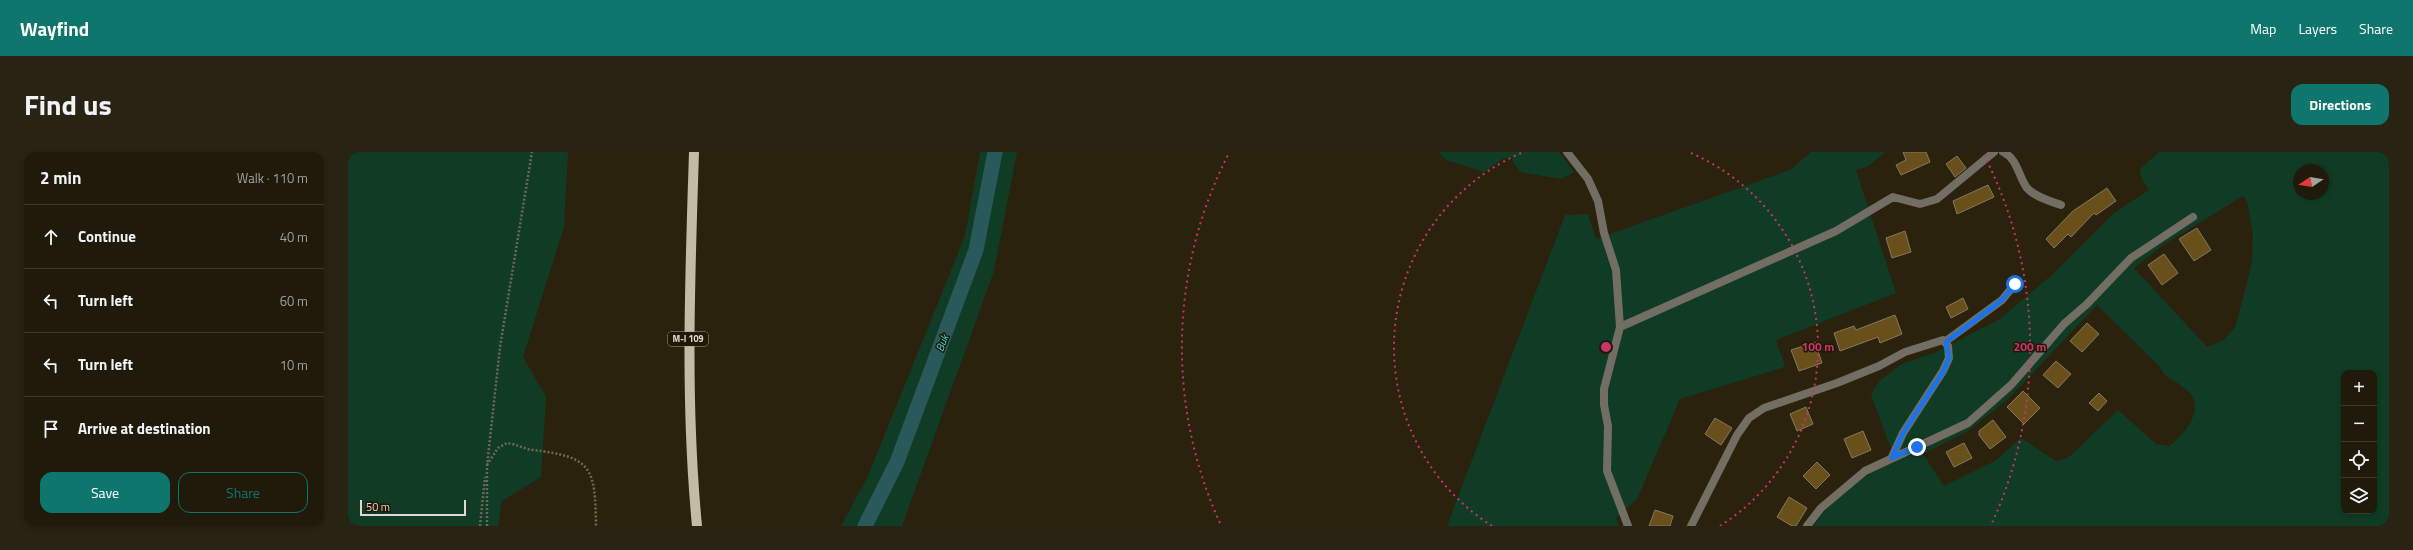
<!DOCTYPE html>
<html lang="en">
<head>
<meta charset="utf-8">
<style>
	:root { --surface:#201a0a; --page:#282313; --text:#f1f3f6; --muted:#a2a19c; --line:#3d382b; --accent:#0f766e }
	body { margin:0; font-family:"Titillium Web",sans-serif; background:var(--page); color:var(--text) }
	.controls { position:absolute; right:12px; bottom:12px; display:grid; overflow:hidden; border-radius:8px; box-shadow:0 2px 6px #0003 }
	.controls button { width:36px; height:36px; display:grid; place-items:center; padding:0; border:0; border-bottom:1px solid var(--line); background:var(--surface); color:var(--text); font:20px sans-serif }
	.compass { position:absolute; left:1945px; top:12px; width:36px; height:36px; border-radius:50%; background:var(--surface); box-shadow:0 2px 6px #0003; rotate:258deg }
	.scale { position:absolute; left:12px; bottom:10px; width:106px; box-sizing:border-box; padding-left:4px; border:2px solid #e0d9cd; border-top:0; font-size:11px; line-height:14px; white-space:nowrap; color:#e0d9cd; -webkit-text-stroke:3px #221805; paint-order:stroke }
	.stop { position:absolute; width:12px; height:12px; margin:-9px; border:3px solid #1a73e8; border-radius:50%; background:#fff }
	.stop.end { background:#1a73e8; border-color:#fff; box-shadow:0 1px 4px #0008 }
	.list { margin:0; padding:0; list-style:none }
	h2 { display:flex; justify-content:space-between; align-items:center; height:52px; margin:0; padding:0 16px; font-size:17px }
	h2 small { font-size:13px; font-weight:400; color:var(--muted) }
	.list li { display:grid; grid-template-columns:26px 1fr auto; gap:12px; align-items:center; box-sizing:border-box; height:64px; padding:0 16px; border-top:1px solid var(--line) }
	.list b { display:block; font-size:15px; white-space:nowrap }
	.list em { font-size:13px; font-style:normal; color:var(--muted) }
	.actions { display:flex; gap:8px; padding:12px 16px }
	.actions a { flex:1; padding:9px 0; border:1px solid var(--accent); border-radius:12px; text-align:center; font-size:14px; color:var(--accent) }
	.actions .main { background:var(--accent); color:#fff }
	.icon { flex:none; width:22px; height:22px; fill:none; stroke:currentColor; stroke-width:2; stroke-linecap:round; stroke-linejoin:round }
	.map { position:relative; flex:none; width:2041px; height:374px; overflow:hidden; border-radius:12px }
	header { display:flex; align-items:center; gap:24px; box-sizing:border-box; height:56px; padding:0 20px; background:var(--accent); color:#fff }
	header strong { font-size:19px }
	nav { display:flex; gap:22px; margin-inline-start:auto; font-size:14px }
	.intro { display:flex; align-items:center; justify-content:space-between; box-sizing:border-box; height:96px; padding:0 24px }
	h1 { margin:0; font-size:28px }
	.button { padding:10px 18px; border-radius:12px; background:var(--accent); color:#fff; font-size:14px; font-weight:700 }
	main { display:flex; gap:24px; padding:0 24px }
	aside { flex:1; background:var(--surface); border-radius:12px; box-shadow:0 2px 6px #0003 }
	.map>svg:first-child { display:block }
	.green { fill:#103c25; fill-rule:evenodd }
	.lines { fill:none; stroke-linecap:round; stroke-linejoin:round }
	.canal { stroke:#2a595c; stroke-width:15 }
	.building { fill:#69501a; stroke:#847962 }
	.path { stroke:#706756; stroke-width:2.5; stroke-dasharray:2 2; stroke-linecap:butt }
	.minor { stroke:#736e64; stroke-width:8 }
	.primary { stroke:#c5baa5; stroke-width:10 }
	.route { stroke:#1a73e8; stroke-width:5 }
	.ring { fill:none; stroke:#c6356c; stroke-width:2; stroke-dasharray:2 4 }
	.labels { text-anchor:middle; stroke-width:3; stroke-linejoin:round; paint-order:stroke }
	.shield { fill:#221805; stroke:#a79f91; stroke-width:1 }
	.shield-label { font-size:9px; font-weight:bold; fill:#e0d9cd }
	.water-label { font-size:11px; font-style:italic; fill:#3edee9; stroke:#221805 }
	.centre { fill:#c6356c; stroke:#221805; stroke-width:2 }
	.ring-label { font-size:12px; text-anchor:middle; font-weight:bold; fill:#c6356c; stroke:#221805; stroke-width:3; stroke-linejoin:round; paint-order:stroke }
</style>
</head>
<body>
<header>
<strong>Wayfind</strong>
<nav><a>Map</a><a>Layers</a><a>Share</a></nav>
</header>
<div class="intro"><h1>Find us</h1><a class="button">Directions</a></div>
<main>
<aside>
<h2>2 min<small>Walk · 110 m</small></h2>
<ul class="list">
<li><svg class="icon" aria-label="ahead" viewBox="0 0 24 24"><path d="M12 20V5M6 11l6-6 6 6"/></svg><div><b>Continue</b></div><em>40 m</em></li>
<li><svg class="icon" aria-label="left" viewBox="0 0 24 24"><path d="M17 20v-9H6M10 6l-5 5 5 5"/></svg><div><b>Turn left</b></div><em>60 m</em></li>
<li><svg class="icon" aria-label="left" viewBox="0 0 24 24"><path d="M17 20v-9H6M10 6l-5 5 5 5"/></svg><div><b>Turn left</b></div><em>10 m</em></li>
<li><svg class="icon" aria-label="arrive" viewBox="0 0 24 24"><path d="M6 21V4h12l-3 4 3 4H6"/></svg><div><b>Arrive at destination</b></div></li>
</ul>
<div class="actions"><a class="main">Save</a><a>Share</a></div>
</aside>
<div class="map">
<svg width="2041" height="374" viewBox="0 0 2041 374">
	<rect width="100%" height="100%" fill="#2b220d"/>
	<path class="green" d="M0,0H220L216,75L175,205L198,245L193,325L154,349L150,374H0Z
		M632,0H669L646,119L554,374H493L520,324L617,84Z
		M1091,0H1211L1226,20L1213,27L1172,20L1163,6H1156L1136,20L1098,8Z
		M1463,0H1537L1521,14L1508,18L1548,141L1428,188L1437,215L1332,247L1289,347L1268,366L1271,374H1099L1217,63L1240,62L1248,87L1442,18Z
		M1811,0H2041V374H1465C1488,343 1511,323 1548,310L1523,243L1531,229L1554,212L1586,201L1652,167L1706,121L1766,61L1801,38L1794,27L1792,17ZM1951,18H1975V42H1951ZM1895,44L1899,49L1905,83L1904,108L1898,135L1887,175L1876,188L1859,195L1786,116L1815,93ZM1749,153L1812,215C1816,227 1832,230 1840,239C1858,257 1836,284 1821,294L1808,292L1770,258L1720,306L1708,309L1673,286L1647,309L1596,334L1575,302L1620,279L1660,247ZM1996,221H2026V359H1996Z"/>
	<g class="lines">
		<path class="canal" d="M517,374L549,310L628,98L647,0"/>
	</g>
	<path class="building" d="M1555,0H1578L1582,10L1553,23L1548,13L1558,8Z
		M1609,4L1618,16L1607,25L1598,12Z
		M1640,33L1646,45L1609,62L1605,49Z
		M1759,36L1768,49L1748,63L1746,61L1723,85L1720,82L1706,96L1698,87L1725,59Z
		M1849,76L1863,98L1846,109L1831,87Z
		M1557,79L1563,100L1544,106L1538,86Z
		M1816,102L1830,121L1814,133L1800,113Z
		M1615,146L1620,157L1603,166L1598,155Z
		M1547,163L1554,182L1532,191L1530,185L1492,199L1486,181L1506,174L1508,178Z
		M1739,171L1751,182L1734,200L1722,189Z
		M1467,190L1474,211L1451,219L1443,198Z
		M1708,209L1723,222L1710,236L1695,223Z
		M1675,239L1692,256L1676,272L1659,255Z
		M1751,241L1759,249L1750,259L1741,251Z
		M1458,255L1465,272L1449,279L1442,262Z
		M1367,266L1384,276L1373,293L1357,282Z
		M1645,268L1658,285L1642,297L1631,283V279Z
		M1515,279L1523,298L1504,306L1496,287Z
		M1616,291L1624,306L1606,315L1598,300Z
		M1469,310L1482,323L1468,337L1455,324Z
		M1441,345L1459,356L1448,374H1444L1429,365Z
		M1307,358L1325,364L1322,374H1301Z"/>
	<g class="lines">
		<path class="path" d="M139,313L150,296L159,291C168,292 176,297 185,298C245,305 247,316 248,374
			M132,374L137,325
			M139,374V314L152,195L184,0"/>
		<path class="minor" d="M1219,0L1240,27L1250,49L1256,81L1268,118L1272,175
			M1655,0C1670,7 1670,24 1679,36C1687,45 1702,49 1713,53
			M1598,189L1654,148L1667,132
			M1280,374L1259,319L1260,274L1256,253V237L1272,175L1488,79L1545,45L1572,52L1589,47L1646,0
			M1343,374L1389,283L1401,266L1416,256L1489,231L1531,214L1557,200L1595,188L1600,194L1601,206L1595,219L1555,281L1544,305
			M1459,374L1473,356L1517,319L1620,271L1663,233L1716,172L1739,152L1783,106L1845,65"/>
		<path class="primary" d="M346,0C342,125 337,249 349,374"/>
	</g>
	<g class="lines">
		<path class="route" d="M1569,295L1544,306L1555,281L1595,220L1601,206L1598,190L1654,148L1667,132"/>
	</g>
	<g class="ring">
		<path d="M1144 374A212 212 0 0 1 1173 1M1343 1A212 212 0 0 1 1372 374"/>
		<path d="M872 371A424 424 0 0 1 880 3M1636 3A424 424 0 0 1 1644 371"/>
	</g>
	<g class="labels">
		<rect class="shield" x="320" y="180" width="40" height="14" rx="3"/>
		<g class="shield-label">
			<text x="340" y="190">M-I 109</text>
		</g>
		<g class="water-label">
			<text transform="translate(594 191) rotate(-69)" y="4">Buk</text>
		</g>
	</g>
	<circle cx="1258" cy="195" r="6" class="centre"/>
	<g class="ring-label">
		<text x="1470" y="199">100 m</text>
		<text x="1682" y="199">200 m</text>
	</g>
</svg>
<div class="controls">
<button>+</button>
<button>−</button>
<button><svg class="icon" aria-label="locate" viewBox="0 0 24 24"><circle cx="12" cy="12" r="6"/><path d="M12 2v4M12 18v4M2 12h4M18 12h4"/></svg></button>
<button><svg class="icon" aria-label="layers" viewBox="0 0 24 24"><path d="M12 4l9 5-9 5-9-5zM3 14l9 5 9-5"/></svg></button>
</div>
<svg class="compass" viewBox="-18 -18 36 36"><path d="M0-13l5 13h-10z" fill="#e53935"/><path d="M0 13l5-13h-10z" fill="#a2a19c"/></svg>
<div class="scale">50 m</div>
<div class="stop" style="left:1667px;top:132px"></div>
<div class="stop end" style="left:1569px;top:295px"></div>
</div>
</main>
</body>
</html>
